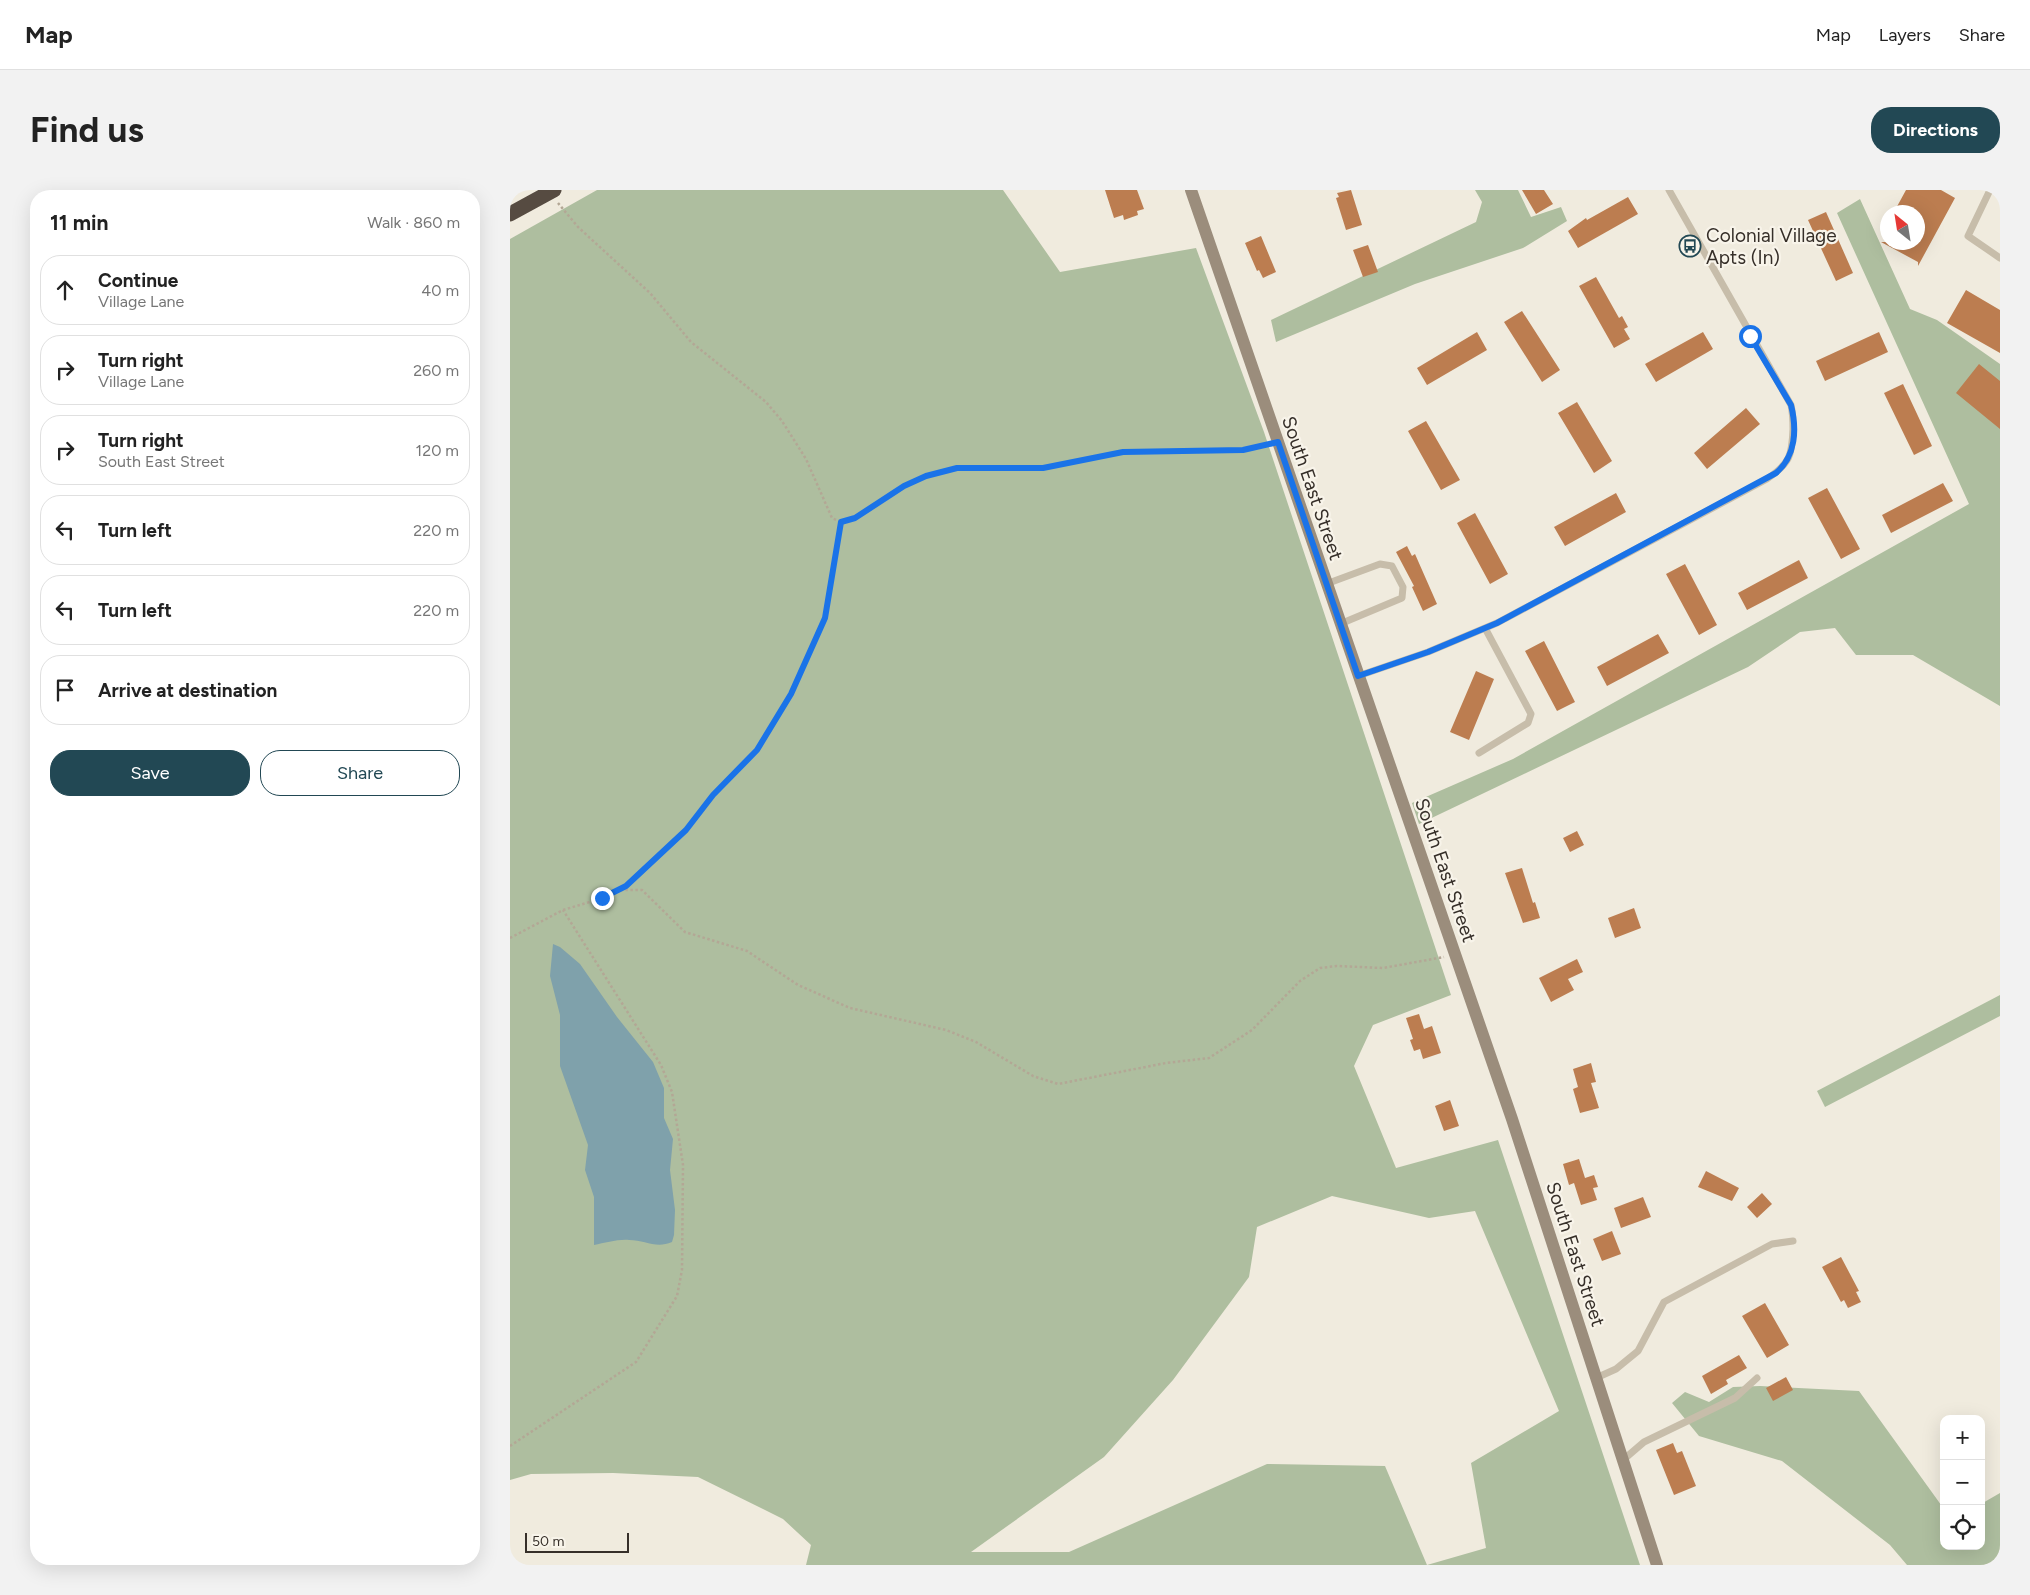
<!DOCTYPE html>
<html lang="en">
<head>
<meta charset="utf-8">
<style>
	:root { --surface:#fff; --page:#f2f2f2; --text:#222; --muted:#767676; --line:#e0e0e0; --accent:#224854 }
	body { margin:0; font-family:Figtree,sans-serif; background:var(--page); color:var(--text) }
	.controls { position:absolute; right:15px; bottom:15px; display:grid; overflow:hidden; border-radius:10px; box-shadow:0 5px 20px #0002 }
	.controls button { width:45px; height:45px; display:grid; place-items:center; padding:0; border:0; border-bottom:1px solid var(--line); background:var(--surface); color:var(--text); font:25px sans-serif }
	.compass { position:absolute; left:1370px; top:15px; width:45px; height:45px; border-radius:50%; background:var(--surface); box-shadow:0 5px 20px #0002; rotate:330deg }
	.scale { position:absolute; left:15px; bottom:12px; width:104px; box-sizing:border-box; padding-left:5px; border:2px solid #362f29; border-top:0; font-size:14px; line-height:18px; white-space:nowrap; color:#362f29; -webkit-text-stroke:4px #f8f4ea; paint-order:stroke }
	.stop { position:absolute; width:15px; height:15px; margin:-11px; border:4px solid #1a73e8; border-radius:50%; background:#fff }
	.stop.end { background:#1a73e8; border-color:#fff; box-shadow:0 1px 5px #0008 }
	.list { margin:0; padding:0; list-style:none }
	h2 { display:flex; justify-content:space-between; align-items:center; height:65px; margin:0; padding:0 20px; font-size:21px }
	h2 small { font-size:16px; font-weight:400; color:var(--muted) }
	.list li { display:grid; grid-template-columns:32px 1fr auto; gap:15px; align-items:center; box-sizing:border-box; height:70px; margin:0 10px 10px; padding:0 10px; border:1px solid var(--line); border-radius:20px }
	.list b { display:block; font-size:19px; white-space:nowrap }
	.list p { margin:0; font-size:16px; white-space:nowrap; color:var(--muted) }
	.list em { font-size:16px; font-style:normal; color:var(--muted) }
	.actions { display:flex; gap:10px; padding:15px 20px }
	.actions a { flex:1; padding:11px 0; border:1px solid var(--accent); border-radius:20px; text-align:center; font-size:18px; color:var(--accent) }
	.actions .main { background:var(--accent); color:#fff }
	.icon { flex:none; width:28px; height:28px; fill:none; stroke:currentColor; stroke-width:2; stroke-linecap:round; stroke-linejoin:round }
	.map { position:relative; flex:none; width:1490px; height:1375px; overflow:hidden; border-radius:20px }
	header { display:flex; align-items:center; gap:30px; box-sizing:border-box; height:70px; padding:0 25px; background:var(--surface); border-bottom:1px solid var(--line) }
	header strong { font-size:24px }
	nav { display:flex; gap:28px; margin-inline-start:auto; font-size:18px }
	.intro { display:flex; align-items:center; justify-content:space-between; box-sizing:border-box; height:120px; padding:0 30px }
	h1 { margin:0; font-size:35px }
	.button { padding:12px 22px; border-radius:20px; background:var(--accent); color:#fff; font-size:18px; font-weight:700 }
	main { display:flex; gap:30px; padding:0 30px }
	aside { flex:1; background:var(--surface); border-radius:20px; box-shadow:0 5px 20px #0002 }
	.map>svg:first-child { display:block }
	.green { fill:#aebe9f; fill-rule:evenodd }
	.water { fill:#7fa1ab }
	.building { fill:#bc7d50 }
	.lines { fill:none; stroke-linecap:round; stroke-linejoin:round }
	.path { stroke:#b3a795; stroke-width:2.5; stroke-dasharray:2.5 2.5; stroke-linecap:butt }
	.lane { stroke:#c7bdaa; stroke-width:7 }
	.secondary { stroke:#9b8d7c; stroke-width:12 }
	.highway { stroke:#564b41; stroke-width:15 }
	.route { stroke:#1a73e8; stroke-width:6 }
	.labels { text-anchor:middle; stroke-width:4.5; stroke-linejoin:round; paint-order:stroke }
	.poi-label { font-size:19px; fill:#362f29; stroke:#f8f4ea; text-anchor:start }
	.street-label { font-size:19px; fill:#362f29; stroke:#f8f4ea }
</style>
</head>
<body>
<header>
<strong>Map</strong>
<nav><a>Map</a><a>Layers</a><a>Share</a></nav>
</header>
<div class="intro"><h1>Find us</h1><a class="button">Directions</a></div>
<main>
<aside>
<h2>11 min<small>Walk · 860 m</small></h2>
<ul class="list">
<li><svg class="icon" aria-label="ahead" viewBox="0 0 24 24"><path d="M12 20V5M6 11l6-6 6 6"/></svg><div><b>Continue</b><p>Village Lane</p></div><em>40 m</em></li>
<li><svg class="icon" aria-label="right" viewBox="0 0 24 24"><path d="M7 20v-9h11M14 6l5 5-5 5"/></svg><div><b>Turn right</b><p>Village Lane</p></div><em>260 m</em></li>
<li><svg class="icon" aria-label="right" viewBox="0 0 24 24"><path d="M7 20v-9h11M14 6l5 5-5 5"/></svg><div><b>Turn right</b><p>South East Street</p></div><em>120 m</em></li>
<li><svg class="icon" aria-label="left" viewBox="0 0 24 24"><path d="M17 20v-9H6M10 6l-5 5 5 5"/></svg><div><b>Turn left</b></div><em>220 m</em></li>
<li><svg class="icon" aria-label="left" viewBox="0 0 24 24"><path d="M17 20v-9H6M10 6l-5 5 5 5"/></svg><div><b>Turn left</b></div><em>220 m</em></li>
<li><svg class="icon" aria-label="arrive" viewBox="0 0 24 24"><path d="M6 21V4h12l-3 4 3 4H6"/></svg><div><b>Arrive at destination</b></div></li>
</ul>
<div class="actions"><a class="main">Save</a><a>Share</a></div>
</aside>
<div class="map">
<svg width="1490" height="1375" viewBox="0 0 1490 1375">
	<rect width="100%" height="100%" fill="#f0ebde"/>
	<path class="green" d="M87,0H493L550,82L686,58L754,242L941,805L863,835L844,876L886,978L988,950L1130,1375H296L301,1355L273,1329L188,1287L103,1283L21,1284L0,1290V49ZM822,1006L919,1028L965,1021L1049,1221L961,1273L976,1358L917,1375L875,1276L757,1274L559,1362H461L594,1267L663,1190L739,1087L747,1037Z
		M965,0H1008L1021,27L1051,17L1057,31L1013,58L905,94L766,152L761,130L966,32L972,12Z
		M1350,9L1400,119L1427,130L1490,174V516L1403,465H1346L1325,438L1290,442L1238,477L909,634L902,613L1003,569L1459,314L1327,23Z
		M1490,805V826L1315,917L1307,901Z
		M1250,1196L1349,1201L1434,1319V1356H1471V1314L1490,1303V1375H1397L1380,1355L1272,1271L1189,1246L1162,1213L1175,1202L1199,1212L1223,1197Z"/>
	<path class="water" d="M43,754L50,757L70,774L107,827L143,872L154,898V928L163,949L160,980L165,1020L164,1045L162,1052C146,1059 135,1050 119,1050C108,1049 95,1053 84,1055V1007L75,980L78,955L50,876V825L40,786Z"/>
	<path class="building" d="M595,0H627L634,19L627,21L628,25L614,30L613,25L604,28Z
		M841,0L852,35L836,40L826,8L829,7L827,3Z
		M1012,0H1034L1043,14L1026,24Z
		M1396,0H1431L1445,8L1408,76V72L1371,52H1408V22H1384Z
		M1118,7L1128,24L1068,58L1058,41L1076,28L1077,30Z
		M1316,22L1343,83L1326,91L1298,30Z
		M751,46L766,82L753,88L749,80L747,81L735,53Z
		M858,55L868,82L853,87L843,60Z
		M1086,87L1109,128L1112,126L1118,137L1114,139L1120,149L1104,158L1069,96Z
		M1456,100L1490,120V163L1437,133Z
		M1012,121L1050,180L1032,192L994,132Z
		M967,142L977,160L917,195L907,178Z
		M1193,142L1203,159L1146,192L1135,174Z
		M1369,142L1378,162L1315,191L1306,171Z
		M1469,174L1490,191V239L1446,203Z
		M1393,194L1422,256L1404,265L1374,203Z
		M1067,212L1102,271L1084,283L1048,223Z
		M1236,218L1250,234L1197,279L1184,263Z
		M916,231L950,290L931,300L898,241Z
		M1433,293L1443,311L1381,343L1372,325Z
		M1317,298L1350,359L1331,369L1298,308Z
		M1106,303L1116,322L1055,356L1044,337Z
		M965,323L998,384L980,394L947,333Z
		M897,356L902,366L905,364L927,414L913,421L902,397L904,396L886,362Z
		M1289,370L1298,388L1237,420L1228,403Z
		M1175,374L1207,435L1189,445L1156,384Z
		M1148,444L1159,463L1097,496L1087,477Z
		M1034,451L1065,512L1047,521L1015,461Z
		M966,481L984,489L959,550L940,542Z
		M1067,641L1074,655L1060,662L1053,648Z
		M1012,678L1023,713L1025,712L1030,728L1013,733L995,683Z
		M1124,718L1131,738L1105,748L1098,728Z
		M1067,769L1073,782L1058,789L1064,800L1041,812L1029,788Z
		M909,824L914,839L922,836L931,863L913,869L910,859L904,861L900,850L903,849L896,828Z
		M1081,873L1086,892L1081,893L1089,918L1070,923L1063,899L1068,897L1063,879Z
		M940,910L949,936L934,941L925,916Z
		M1069,969L1075,988L1084,985L1088,997L1083,998L1087,1010L1071,1015L1064,993L1059,995L1053,974Z
		M1196,981L1229,998L1222,1011L1188,997Z
		M1252,1003L1262,1014L1247,1028L1237,1017Z
		M1133,1007L1141,1027L1111,1038L1104,1018Z
		M1102,1041L1111,1064L1092,1071L1083,1049Z
		M1331,1067L1349,1101L1346,1102L1351,1112L1338,1118L1334,1110L1331,1112L1312,1077Z
		M1255,1113L1279,1155L1257,1168L1232,1126Z
		M1229,1165L1237,1178L1216,1190L1218,1194L1201,1204L1192,1186Z
		M1276,1187L1283,1200L1263,1211L1256,1198Z
		M1163,1253L1167,1263L1172,1261L1186,1296L1164,1305L1146,1260Z"/>
	<g class="lines">
		<path class="path" d="M48,13L68,37L140,103L181,152L256,212L272,231L296,269L322,328L331,332L345,328L394,296L416,286L447,278H533L613,262L733,260L755,255
			M108,700L116,696L176,640L203,605L247,560L281,505L315,428L331,332
			M92,708L111,700H132L175,742L237,761L288,795L340,818L436,840L466,852L523,886L548,894L656,873L699,868L742,840L790,791L810,778L827,776L873,778L934,767
			M0,748L53,720L93,708
			M0,1256L126,1172L167,1106L172,1080L173,975L162,902L151,875L53,720"/>
		<path class="lane" d="M1480,0L1458,46L1490,68
			M816,394L870,374L882,376L893,397L892,408L830,434
			M848,486L918,462L987,433L1257,289C1280,273 1282,266 1283,239C1283,230 1283,224 1281,215L1159,0
			M969,563L1018,533L1021,524L975,438
			M1086,1188L1106,1179L1128,1161L1154,1112L1262,1054L1283,1051
			M1113,1270L1134,1252L1225,1208L1247,1188"/>
		<path class="secondary" d="M681,0L1002,929L1147,1375"/>
		<path class="highway" d="M0,24L44,0"/>
	</g>
	<g class="lines">
		<path class="route" d="M92,708L116,696L176,640L203,605L247,560L281,504L315,428L331,332L345,328L394,296L416,286L447,278H533L613,262L733,260L768,252L848,486L918,462L987,433L1266,283C1286,266 1287,239 1281,215L1240,146"/>
	</g>
	<defs>
		<g id="bus-ring" transform="scale(1.125)"><circle r="9.5" fill="#f8f4ea" stroke="#224854" stroke-width="1.5"/><path d="M-5-6H5V4H4V6H2V4H-2V6H-4V4H-5ZM-3.5-4V0h7V-4ZM-3.5 1.2v1.5H-2V1.2ZM2 1.2v1.5H3.5V1.2Z" fill="#224854"/></g>
	</defs>
	<g fill-rule="evenodd">
		<use href="#bus-ring" x="1180" y="56"/>
	</g>
	<g class="labels">
		<g class="poi-label">
			<text x="1196" y="52">Colonial Village<tspan x="1196" dy="22">Apts (In)</tspan></text>
		</g>
		<g class="street-label">
			<text transform="translate(803 298) rotate(71)" y="7">South East Street</text>
			<text transform="translate(936 680) rotate(71)" y="7">South East Street</text>
			<text transform="translate(1066 1064) rotate(72)" y="7">South East Street</text>
		</g>
	</g>
</svg>
<div class="controls">
<button>+</button>
<button>−</button>
<button><svg class="icon" aria-label="locate" viewBox="0 0 24 24"><circle cx="12" cy="12" r="6"/><path d="M12 2v4M12 18v4M2 12h4M18 12h4"/></svg></button>
</div>
<svg class="compass" viewBox="-18 -18 36 36"><path d="M0-13l5 13h-10z" fill="#e53935"/><path d="M0 13l5-13h-10z" fill="#767676"/></svg>
<div class="scale">50 m</div>
<div class="stop" style="left:1240px;top:146px"></div>
<div class="stop end" style="left:92px;top:708px"></div>
</div>
</main>
</body>
</html>
